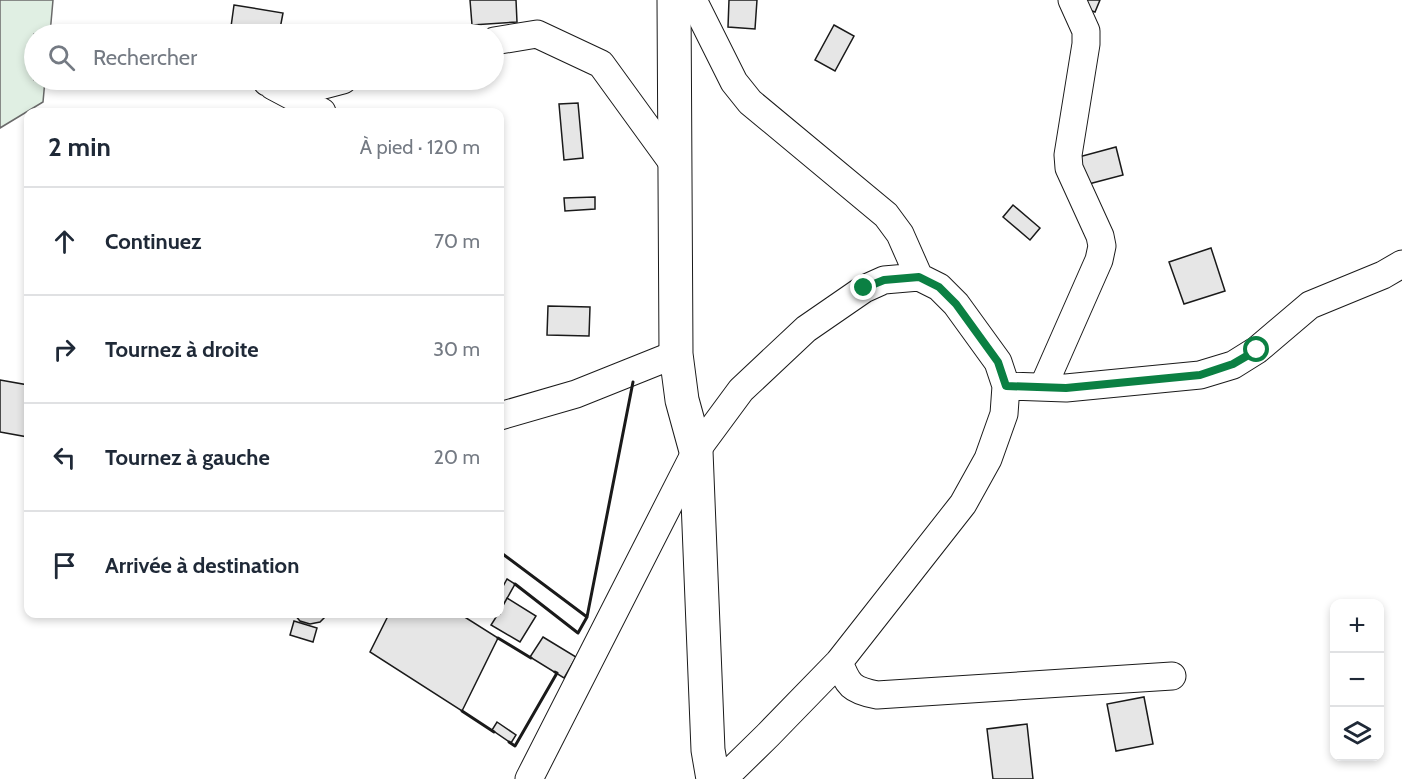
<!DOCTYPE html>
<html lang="fr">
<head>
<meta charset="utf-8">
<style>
	:root { --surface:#fff; --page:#f2f2f3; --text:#1f2937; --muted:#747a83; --line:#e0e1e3 }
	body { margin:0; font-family:Cabin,sans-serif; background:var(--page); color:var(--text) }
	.controls { position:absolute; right:18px; bottom:18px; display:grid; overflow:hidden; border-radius:12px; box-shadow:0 3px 9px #0003 }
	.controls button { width:54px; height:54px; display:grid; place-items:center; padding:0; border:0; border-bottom:2px solid var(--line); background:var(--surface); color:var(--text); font:30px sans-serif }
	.stop { position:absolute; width:18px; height:18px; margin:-14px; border:4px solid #0b8043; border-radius:50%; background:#fff }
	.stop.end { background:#0b8043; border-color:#fff; box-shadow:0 2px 6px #0008 }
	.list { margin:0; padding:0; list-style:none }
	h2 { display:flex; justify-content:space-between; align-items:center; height:78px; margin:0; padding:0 24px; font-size:26px }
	h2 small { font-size:20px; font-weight:400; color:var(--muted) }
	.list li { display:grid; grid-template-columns:39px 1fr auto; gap:18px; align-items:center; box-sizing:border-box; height:108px; padding:0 24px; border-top:2px solid var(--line) }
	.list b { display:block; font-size:22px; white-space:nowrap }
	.list em { font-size:20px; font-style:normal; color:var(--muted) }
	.icon { flex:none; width:33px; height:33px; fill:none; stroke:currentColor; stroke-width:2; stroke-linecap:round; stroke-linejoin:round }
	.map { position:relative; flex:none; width:1402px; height:779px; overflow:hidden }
	.search { position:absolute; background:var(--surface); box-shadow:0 3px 9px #0003; left:24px; top:24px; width:480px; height:66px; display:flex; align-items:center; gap:15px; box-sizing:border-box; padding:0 21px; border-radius:33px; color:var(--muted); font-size:22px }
	.panel { position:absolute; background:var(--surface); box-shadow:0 3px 9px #0003; left:24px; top:108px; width:480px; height:510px; border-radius:12px }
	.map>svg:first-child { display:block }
	.green { fill:#e0efe3; stroke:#6a6a6a; stroke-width:1.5 }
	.building { fill:#e6e6e6; stroke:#1a1a1a; stroke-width:1.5 }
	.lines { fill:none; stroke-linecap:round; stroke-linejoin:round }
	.minor-casing { stroke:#1a1a1a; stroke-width:29 }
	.major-casing { stroke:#1a1a1a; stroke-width:35 }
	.minor { stroke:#fff; stroke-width:27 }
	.major { stroke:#fff; stroke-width:33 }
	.wall { stroke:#1a1a1a; stroke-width:3 }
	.route { stroke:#0b8043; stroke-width:8 }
</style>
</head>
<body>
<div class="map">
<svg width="1402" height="779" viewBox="0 0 1402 779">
	<rect width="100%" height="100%" fill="#fff"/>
	<path class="green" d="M0,0H53L50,34H34V80H45L43,102L0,128Z"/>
	<path class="building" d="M470,0H516L517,22L472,25Z
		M729,0H757L755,29L728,27Z
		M1078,0H1100L1095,12L1077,6Z
		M234,5L283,13L279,34H230Z
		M834,25L854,36L835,71L815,60Z
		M578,103L583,158L564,160L559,104Z
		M1116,147L1123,175L1081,186L1075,158Z
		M595,197V209L565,211L564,198Z
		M1013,205L1040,228L1030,240L1003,217Z
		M1211,248L1225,291L1184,304L1169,262Z
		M548,306L590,307L589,336L547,335Z
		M0,380L28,385V437L0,432Z
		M507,579L515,584L500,611V592Z
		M507,598L536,616L520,642L491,625L498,614H500V611Z
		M294,614H328L320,622L310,624L300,621Z
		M389,614H460L498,638L462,711L370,652Z
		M294,621L317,628L313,642L290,635Z
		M543,637L576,657L564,678L530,657Z
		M1144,697L1153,744L1116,751L1107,704Z
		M497,722L516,735L511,743L492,730Z
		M1027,724L1033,779H993L987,729Z"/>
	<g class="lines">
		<g class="minor-casing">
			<path id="minor" d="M693,0L734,82L750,102L886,215L900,234L919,277
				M494,41L537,34L601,64L675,166
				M267,82L324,85L343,80
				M273,86L322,112
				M1006,386L1066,388L1200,375L1233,365L1257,350L1310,305L1383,275L1402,264
				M1043,387L1099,260L1102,246L1100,236L1069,168L1068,155L1086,44V31L1072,0
				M500,416L576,394L676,354
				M839,662C848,685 851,690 877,695L1172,676
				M529,779L696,451L741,390L806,329L864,289L884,280L919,277L939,287L956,304L998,362L1006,386L1004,414L988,459L963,504L839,662L768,735L723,779"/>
		</g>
		<g class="major-casing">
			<path id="major" d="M674,0L676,354L682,400L696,451L708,750L713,779"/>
		</g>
		<use href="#minor" class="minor"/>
		<use href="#major" class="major"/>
		<path class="wall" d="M500,552L587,617L578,633L515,584
			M587,617L633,382
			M498,638L531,658
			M462,711L494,732
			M509,742L515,746L557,673L555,672"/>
	</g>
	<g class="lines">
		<path class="route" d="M864,288L884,280L919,277L939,287L956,304L998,362L1006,386L1066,388L1200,375L1233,364L1257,350"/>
	</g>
</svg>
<div class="controls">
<button>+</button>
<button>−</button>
<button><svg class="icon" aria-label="layers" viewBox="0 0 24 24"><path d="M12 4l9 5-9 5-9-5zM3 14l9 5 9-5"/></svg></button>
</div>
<div class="stop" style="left:1257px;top:350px"></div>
<div class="stop end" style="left:864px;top:288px"></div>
<div class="search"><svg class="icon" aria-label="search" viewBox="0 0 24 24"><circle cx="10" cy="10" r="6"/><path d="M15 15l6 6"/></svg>Rechercher</div>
<section class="panel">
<h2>2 min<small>À pied · 120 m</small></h2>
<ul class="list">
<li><svg class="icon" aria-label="ahead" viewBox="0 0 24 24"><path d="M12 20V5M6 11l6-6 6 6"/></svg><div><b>Continuez</b></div><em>70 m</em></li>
<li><svg class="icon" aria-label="right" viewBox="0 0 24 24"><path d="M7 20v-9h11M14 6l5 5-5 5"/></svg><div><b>Tournez à droite</b></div><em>30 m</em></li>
<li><svg class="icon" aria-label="left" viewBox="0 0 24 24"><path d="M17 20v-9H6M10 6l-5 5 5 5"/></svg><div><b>Tournez à gauche</b></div><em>20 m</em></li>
<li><svg class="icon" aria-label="arrive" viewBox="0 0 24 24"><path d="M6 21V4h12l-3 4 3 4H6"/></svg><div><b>Arrivée à destination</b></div></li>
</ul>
</section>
</div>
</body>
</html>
